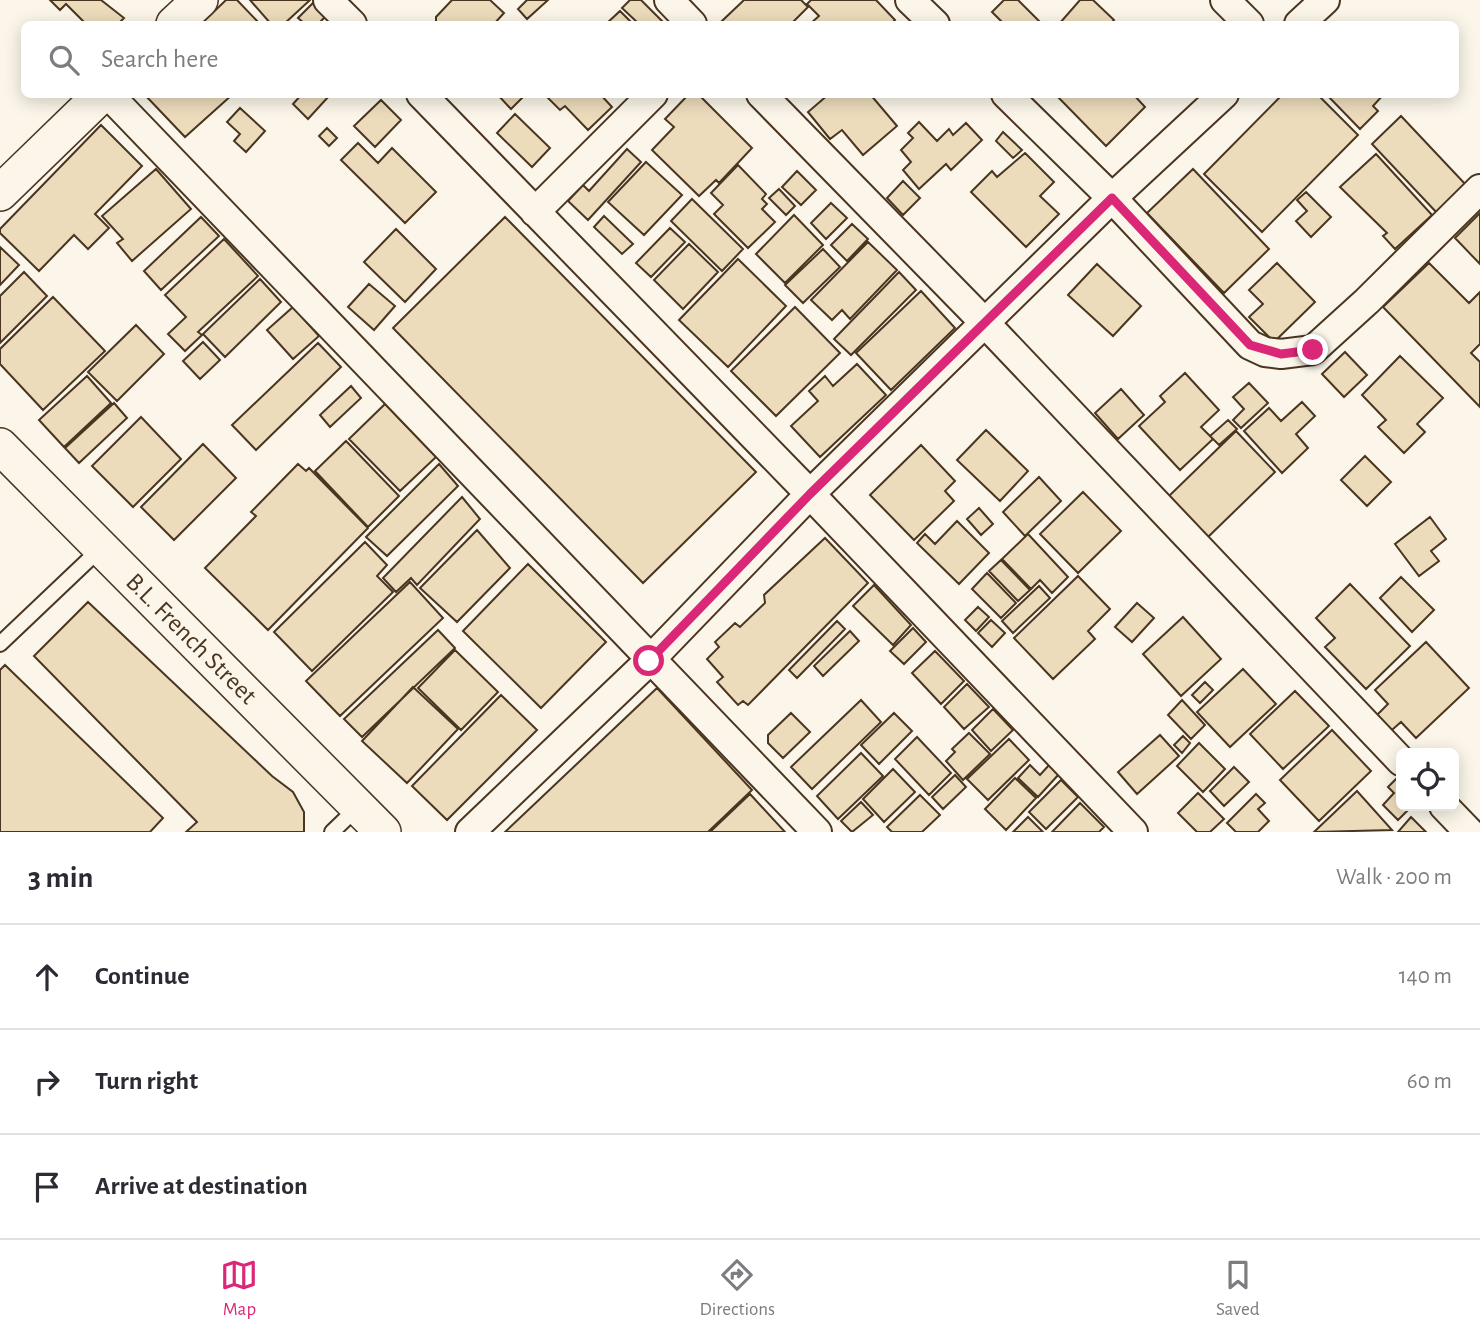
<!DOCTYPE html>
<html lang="en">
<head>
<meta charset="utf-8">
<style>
	:root { --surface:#fff; --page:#f7f7f7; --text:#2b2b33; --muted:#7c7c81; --line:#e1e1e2; --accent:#db2777 }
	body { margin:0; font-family:"Alegreya Sans",sans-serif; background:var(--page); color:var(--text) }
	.controls { position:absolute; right:21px; bottom:21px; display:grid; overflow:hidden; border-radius:10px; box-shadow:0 4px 18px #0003 }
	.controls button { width:63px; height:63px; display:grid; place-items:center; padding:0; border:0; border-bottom:2px solid var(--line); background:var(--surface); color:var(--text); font:35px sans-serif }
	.stop { position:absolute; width:21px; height:21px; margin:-16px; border:5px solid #db2777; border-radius:50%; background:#fff }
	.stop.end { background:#db2777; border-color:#fff; box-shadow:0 2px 7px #0008 }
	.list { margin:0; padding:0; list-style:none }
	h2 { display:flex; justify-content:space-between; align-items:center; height:91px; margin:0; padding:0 28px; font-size:30px }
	h2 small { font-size:23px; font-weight:400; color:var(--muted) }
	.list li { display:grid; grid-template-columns:46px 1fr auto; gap:21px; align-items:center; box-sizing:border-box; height:105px; padding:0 28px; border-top:2px solid var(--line) }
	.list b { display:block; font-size:26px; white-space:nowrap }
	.list em { font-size:23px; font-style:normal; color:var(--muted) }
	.icon { flex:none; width:38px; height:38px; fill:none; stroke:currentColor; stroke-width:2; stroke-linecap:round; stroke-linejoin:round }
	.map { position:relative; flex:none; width:1480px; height:832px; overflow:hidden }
	.search { position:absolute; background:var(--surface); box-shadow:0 4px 18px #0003; left:21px; right:21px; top:21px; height:77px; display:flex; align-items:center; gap:18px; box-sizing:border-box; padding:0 24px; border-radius:10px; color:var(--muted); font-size:26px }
	.sheet { height:406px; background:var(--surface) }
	nav { display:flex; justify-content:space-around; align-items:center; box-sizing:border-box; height:98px; border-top:2px solid var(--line); background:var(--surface); font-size:19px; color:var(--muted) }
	nav a { display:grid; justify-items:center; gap:4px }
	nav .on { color:var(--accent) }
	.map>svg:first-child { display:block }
	.building { fill:#ecdcbc; stroke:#4a3520; stroke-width:2 }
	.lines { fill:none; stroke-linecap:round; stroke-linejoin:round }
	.service-casing { stroke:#4a3520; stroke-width:18 }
	.minor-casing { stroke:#4a3520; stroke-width:32 }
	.tertiary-casing { stroke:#4a3520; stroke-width:38 }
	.service { stroke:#fbf6e9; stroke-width:14 }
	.minor { stroke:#fbf6e9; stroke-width:28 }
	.tertiary { stroke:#fbf6e9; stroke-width:35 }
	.route { stroke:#db2777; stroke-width:9 }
	.labels { text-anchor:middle; stroke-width:5; stroke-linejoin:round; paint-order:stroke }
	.street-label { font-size:26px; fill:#4a3520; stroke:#fbf6e9 }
</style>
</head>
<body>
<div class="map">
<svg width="1480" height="832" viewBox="0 0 1480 832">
	<rect width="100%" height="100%" fill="#fbf6e9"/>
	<path class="building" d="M50,0H101L124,18L118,24H86L66,4L60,10Z
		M226,0H237L260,24H201Z
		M250,0H310L284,24H271Z
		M452,0H490L504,13L494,24H436V17Z
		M527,0H548L527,19L518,9Z
		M630,0H641L665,24H639L622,8Z
		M744,0H801L808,7L791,24H726L722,21Z
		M811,0H876L895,20L891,24H810L819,16L807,4Z
		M1004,0H1018L1042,24H1004L992,12Z
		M1080,0H1093L1114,20L1110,24H1059Z
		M313,3L326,16L318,24H305L298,18Z
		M620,11L633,24H606Z
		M144,94H233L185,137Z
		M302,94H328L329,96L308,119L293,104Z
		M497,94H526L511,109Z
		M544,94H600L612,107L588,130L565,106L560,110Z
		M689,94H698L752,148L719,183L716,180L699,196L652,150L674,127L665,119Z
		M829,94H870L897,126L863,155L842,130L830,139L808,112Z
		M1055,94H1133L1145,107L1106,146Z
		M1283,94H1317L1358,135L1262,232L1204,174Z
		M1326,94H1384L1373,106L1378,111L1360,129Z
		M381,100L401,120L375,147L354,126Z
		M240,108L265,131L246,152L234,141L240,134L227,122Z
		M515,114L550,148L532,167L497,133Z
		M1401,116L1467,186L1438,214L1372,144Z
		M919,122L937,141L949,129L953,135L966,123L982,140L951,170L946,164L919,189L903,170L911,162L901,150L913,138L908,133Z
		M101,125L142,166L95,214L109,228L88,249L74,235L39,271L0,233V229Z
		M327,128L337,138L329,146L319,136Z
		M1003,132L1022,150L1013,158L996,141Z
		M358,143L378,163L392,148L436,192L405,223L341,160Z
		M627,149L641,162L588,220L568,201L583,185L589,191Z
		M1025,153L1054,182L1040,196L1059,214L1026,247L971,192L992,171L997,177Z
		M1376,154L1432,215L1395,249L1383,236L1387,233L1340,187Z
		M646,162L682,195L644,235L608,202Z
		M738,165L766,194L762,199L767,204L762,209L775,222L748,248L714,214L723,205L711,193Z
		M156,169L191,209L132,261L117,243L123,239L102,216Z
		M1193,169L1269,249L1224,293L1147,213Z
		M797,171L816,190L801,205L782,187Z
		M903,181L920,198L903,215L887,198Z
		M779,189L795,206L786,215L769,198Z
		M1306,192L1331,217L1311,237L1296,221L1307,211L1297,200Z
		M692,199L743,249L722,271L671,221Z
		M831,203L847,218L826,239L811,223Z
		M1480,213V264L1455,238Z
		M794,215L823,245L785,283L756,254Z
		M604,216L633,244L622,254L594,227Z
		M201,217L219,236L161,290L144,271Z
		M505,217L756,472L643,583L393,328Z
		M852,224L868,239L847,261L831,245Z
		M670,228L685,242L651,277L636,263Z
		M396,229L436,269L405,302L364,262Z
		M224,239L258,276L198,332L202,335L185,351L168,334L186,317L165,295Z
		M868,242L897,270L850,319L842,310L832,320L811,300Z
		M689,244L718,272L683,309L654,280Z
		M0,247L19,265L0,285Z
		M823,249L840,267L803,303L785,285Z
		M738,259L786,306L728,367L679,320Z
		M1277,263L1315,302L1274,342L1249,317L1263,304L1249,290Z
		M1429,263L1469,303L1480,292V344L1471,353L1480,362V407L1383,307Z
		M1097,264L1141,306L1113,336L1068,295Z
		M24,272L47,296L0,343V296Z
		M899,272L916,290L851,355L834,339Z
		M260,279L281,302L225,357L203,334Z
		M369,284L395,306L374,330L348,307Z
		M921,291L955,328L891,390L856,353Z
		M53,297L105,351L43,410L0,364V349Z
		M293,307L319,336L293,359L267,330Z
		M795,307L840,353L776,416L731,371Z
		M136,325L164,354L117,401L88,372Z
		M203,342L220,360L200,379L183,361Z
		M318,343L341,367L256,450L232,425Z
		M1345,352L1367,375L1344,397L1322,374Z
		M1400,356L1443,398L1417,424L1425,432L1404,453L1378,427L1386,420L1362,395Z
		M857,364L886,395L820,457L791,426L818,401L809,391L825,376L833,386Z
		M1185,373L1219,410L1201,427L1213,439L1180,470L1139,426L1165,402L1160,396Z
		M87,376L111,403L64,447L39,420Z
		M1249,383L1268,403L1241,428L1233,420L1244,409L1233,397Z
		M351,386L361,398L330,427L320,415Z
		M1121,389L1144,415L1118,439L1095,413Z
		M1302,402L1315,416L1296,434L1308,448L1282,473L1244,431L1269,408L1281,421Z
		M114,403L127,418L79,463L65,448Z
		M385,404L436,457L400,491L349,439Z
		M141,417L181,459L133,507L92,466Z
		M1228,420L1237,429L1219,445L1210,436Z
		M986,430L1028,471L1000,501L957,460Z
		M1236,431L1275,472L1208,537L1169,496Z
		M346,441L399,496L368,527L315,471Z
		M203,444L236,478L174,540L141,507Z
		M921,445L955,481L945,491L954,501L914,540L870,495Z
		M1365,456L1391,482L1367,506L1341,480Z
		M298,464L306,471L309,468L368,528L268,630L205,568L256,516L251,512Z
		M439,464L458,486L387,556L366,537Z
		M1039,477L1061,501L1025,536L1003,512Z
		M1083,492L1121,531L1078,573L1040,534Z
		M462,497L480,519L417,585L411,578L396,592L383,578Z
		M979,508L993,524L981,535L967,519Z
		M1430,517L1446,539L1431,551L1439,561L1419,576L1395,544Z
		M957,521L989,553L959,584L917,543L925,534L935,544Z
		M477,530L510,568L457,622L420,588Z
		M1028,534L1068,577L1052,593L1040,580L1031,589L1002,559Z
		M825,538L868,583L748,705L743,701L738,705L717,682L723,677L707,659L719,647L715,642L735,623L740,627L765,603L764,595Z
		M365,542L387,565L377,576L393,592L312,671L274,632Z
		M1001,560L1030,590L1018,601L989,571Z
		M528,564L606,642L541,708L463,631Z
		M987,573L1016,603L1001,618L972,589Z
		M1078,576L1110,609L1088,631L1095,639L1053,679L1014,638Z
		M1401,577L1434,610L1412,632L1380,598Z
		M410,582L443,618L340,716L306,681Z
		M1350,584L1410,646L1366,689L1325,647L1335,638L1316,618Z
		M874,585L911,625L893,645L853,606Z
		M1039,586L1050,598L1013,633L1002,621Z
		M88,602L272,776L293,792L304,812V832H186L197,822L34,656Z
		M1137,603L1154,618L1132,642L1115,627Z
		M978,607L989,617L976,631L965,620Z
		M1183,617L1221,659L1181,696L1143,654Z
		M991,620L1005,633L992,647L978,633Z
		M837,621L845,629L797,678L789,670Z
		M913,628L926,642L904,664L890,651Z
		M438,630L455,648L362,737L344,719Z
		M850,631L859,641L823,676L814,666Z
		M1426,642L1469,688L1416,738L1401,722L1392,730L1377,715L1388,704L1375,690Z
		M455,650L498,692L461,730L418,688Z
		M935,651L964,681L941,704L912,673Z
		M5,665L163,818L150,832H0V670Z
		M1243,669L1276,704L1230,747L1197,712Z
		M1205,682L1213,690L1200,703L1192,695Z
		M967,684L989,707L964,729L944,707Z
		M413,687L458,729L407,783L362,741Z
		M657,688L752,790L708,832H505Z
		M1295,691L1329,726L1283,769L1250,734Z
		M501,695L537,730L447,820L412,786Z
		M861,700L881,722L812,789L791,767Z
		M1182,700L1205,725L1191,739L1168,715Z
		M993,709L1013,730L991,751L972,730Z
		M791,713L810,732L783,758L768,743V735Z
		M894,713L912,731L879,764L861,745Z
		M1332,730L1371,771L1319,821L1280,780Z
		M969,733L990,754L963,780L946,761L955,752L952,749Z
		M1160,735L1179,756L1137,794L1118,772Z
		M1183,736L1190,743L1182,753L1174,745Z
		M917,737L951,773L929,795L895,759Z
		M1009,739L1029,760L988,800L967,779Z
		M1199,743L1225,769L1203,792L1177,766Z
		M861,753L883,776L838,819L817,796Z
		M1050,764L1060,773L1038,797L1018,778L1030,765L1040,775Z
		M1234,767L1249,782L1224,806L1210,791Z
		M893,769L915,792L884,822L863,799Z
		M955,775L966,787L943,809L932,797Z
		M1015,778L1036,798L1006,830L985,809Z
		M1397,778L1401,782V806H1412L1398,820L1383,805L1394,793L1388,787Z
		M1061,780L1078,797L1046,829L1029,812Z
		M1357,791L1392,830L1314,832Z
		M1198,793L1224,819L1210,832H1197L1178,813Z
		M750,794L785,832H710Z
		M1256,794L1265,803L1258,809L1269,821L1258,832H1236L1227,823Z
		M920,795L940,815L922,832H892L887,827Z
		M861,802L873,815L852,832L841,821Z
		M1080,803L1104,827L1099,832H1052Z
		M1028,817L1043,832H1013Z
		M1411,817L1426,832H1398Z"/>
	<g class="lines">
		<g class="service-casing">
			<path id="service" d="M0,644L101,548
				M332,832L357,808"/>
		</g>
		<g class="minor-casing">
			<path id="minor" d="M328,0L352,24
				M669,0L692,24
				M910,0L935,24
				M1225,0L1249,24
				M1299,24L1325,0
				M108,94L817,832
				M421,94L810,494L1133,832
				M761,94L985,323L1401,761
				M1006,94L1112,198L1250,345L1265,352L1281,354L1313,350L1367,301L1480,189
				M535,212L653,94
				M1444,806L1469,832
				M470,832L649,661L810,494L1112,198L1224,94"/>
		</g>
		<g class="tertiary-casing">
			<path id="tertiary" d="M174,24L200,0
				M0,193L102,94
				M0,446L383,832"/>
		</g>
		<use href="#service" class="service"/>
		<use href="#minor" class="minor"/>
		<use href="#tertiary" class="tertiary"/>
	</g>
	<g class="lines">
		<path class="route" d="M649,661L810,494L1112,198L1250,345L1281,354L1313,350"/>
	</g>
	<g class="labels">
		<g class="street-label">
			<text transform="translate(192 638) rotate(45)" y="9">B.L. French Street</text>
		</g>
	</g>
</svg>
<div class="controls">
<button><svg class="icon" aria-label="locate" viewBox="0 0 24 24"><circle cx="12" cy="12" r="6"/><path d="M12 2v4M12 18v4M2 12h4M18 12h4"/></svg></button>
</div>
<div class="stop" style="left:649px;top:661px"></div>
<div class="stop end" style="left:1313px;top:350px"></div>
<div class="search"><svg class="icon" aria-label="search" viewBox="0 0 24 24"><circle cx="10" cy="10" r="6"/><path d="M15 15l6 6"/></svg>Search here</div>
</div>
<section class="sheet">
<h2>3 min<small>Walk · 200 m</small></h2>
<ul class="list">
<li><svg class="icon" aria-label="ahead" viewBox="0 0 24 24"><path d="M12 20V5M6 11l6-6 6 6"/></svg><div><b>Continue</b></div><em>140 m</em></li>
<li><svg class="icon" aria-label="right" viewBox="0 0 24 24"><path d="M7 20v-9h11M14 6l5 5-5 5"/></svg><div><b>Turn right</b></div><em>60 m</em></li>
<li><svg class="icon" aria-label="arrive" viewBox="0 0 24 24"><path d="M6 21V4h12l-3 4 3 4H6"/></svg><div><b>Arrive at destination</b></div></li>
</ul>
</section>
<nav>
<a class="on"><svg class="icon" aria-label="map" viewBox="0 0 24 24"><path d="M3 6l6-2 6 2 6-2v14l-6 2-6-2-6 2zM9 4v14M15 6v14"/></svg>Map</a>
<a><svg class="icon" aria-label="directions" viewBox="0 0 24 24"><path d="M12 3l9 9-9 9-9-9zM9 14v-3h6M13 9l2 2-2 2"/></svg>Directions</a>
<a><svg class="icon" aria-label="saved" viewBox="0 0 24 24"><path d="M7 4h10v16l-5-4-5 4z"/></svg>Saved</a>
</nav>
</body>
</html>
